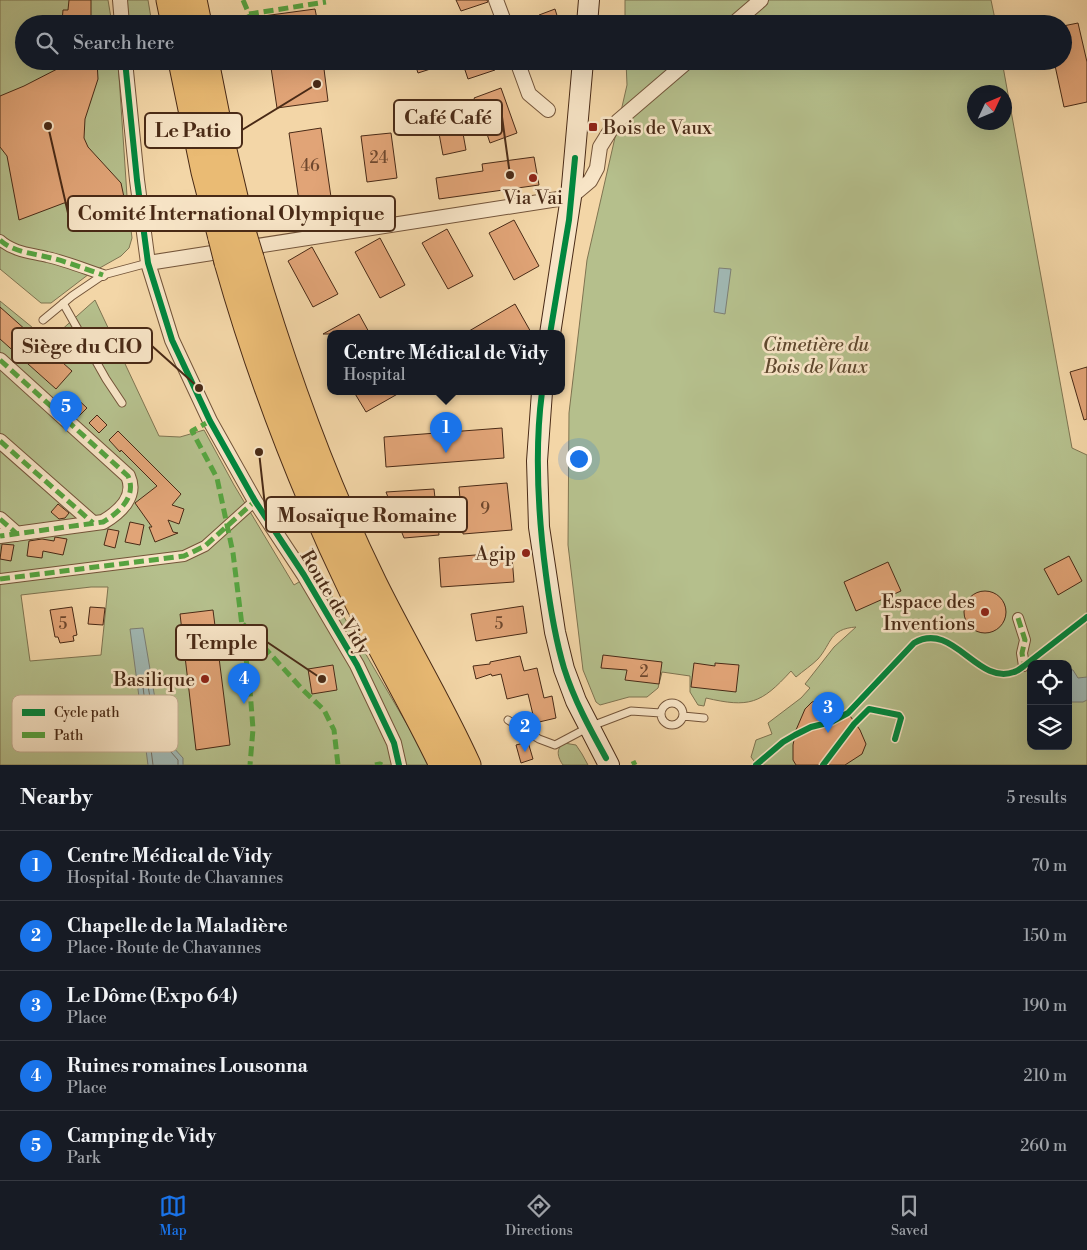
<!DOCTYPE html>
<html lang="en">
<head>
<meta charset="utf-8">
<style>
	:root { --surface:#171b24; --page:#242831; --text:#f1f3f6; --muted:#9ea1a6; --line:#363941; --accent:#1a73e8 }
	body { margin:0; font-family:"Libre Bodoni",serif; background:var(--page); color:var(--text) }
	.controls { position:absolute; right:15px; bottom:15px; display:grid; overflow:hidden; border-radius:10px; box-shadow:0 5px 20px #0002 }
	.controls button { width:45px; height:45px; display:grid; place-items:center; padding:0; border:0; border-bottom:1px solid var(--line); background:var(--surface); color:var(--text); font:25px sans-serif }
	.compass { position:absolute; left:967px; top:85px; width:45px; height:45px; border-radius:50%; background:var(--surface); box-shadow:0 5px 20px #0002; rotate:46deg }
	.you { position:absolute; left:578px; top:458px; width:18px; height:18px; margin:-12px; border:4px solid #fff; border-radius:50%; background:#1a73e8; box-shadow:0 0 0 8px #1a73e833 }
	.badge { display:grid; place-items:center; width:32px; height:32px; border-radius:50%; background:var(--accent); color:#fff; font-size:16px; font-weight:700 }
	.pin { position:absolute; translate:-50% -41px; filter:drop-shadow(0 1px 2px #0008) }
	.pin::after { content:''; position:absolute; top:26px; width:18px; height:15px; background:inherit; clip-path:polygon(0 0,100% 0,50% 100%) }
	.popup { position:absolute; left:327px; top:330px; width:238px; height:65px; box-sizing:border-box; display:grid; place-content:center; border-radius:10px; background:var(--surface); filter:drop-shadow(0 1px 4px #0005); font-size:16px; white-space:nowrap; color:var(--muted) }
	.popup b { font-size:19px; color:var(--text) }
	.popup::after { content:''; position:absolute; left:50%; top:100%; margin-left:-10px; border:10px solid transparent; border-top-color:var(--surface) }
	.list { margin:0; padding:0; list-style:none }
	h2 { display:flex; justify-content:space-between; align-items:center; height:65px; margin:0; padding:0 20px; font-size:21px }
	h2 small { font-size:16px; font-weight:400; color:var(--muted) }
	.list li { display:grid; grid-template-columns:32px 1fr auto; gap:15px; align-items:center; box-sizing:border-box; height:70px; padding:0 20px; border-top:1px solid var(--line) }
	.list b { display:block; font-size:19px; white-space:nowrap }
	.list p { margin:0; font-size:16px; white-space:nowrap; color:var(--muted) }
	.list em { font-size:16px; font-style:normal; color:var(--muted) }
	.icon { flex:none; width:28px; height:28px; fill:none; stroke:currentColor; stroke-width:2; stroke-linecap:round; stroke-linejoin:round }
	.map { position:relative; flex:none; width:1087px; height:765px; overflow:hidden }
	.search { position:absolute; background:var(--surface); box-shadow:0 5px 20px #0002; left:15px; right:15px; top:15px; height:55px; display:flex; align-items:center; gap:12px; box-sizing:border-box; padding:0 18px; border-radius:28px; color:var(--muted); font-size:19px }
	.sheet { height:415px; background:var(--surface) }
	nav { display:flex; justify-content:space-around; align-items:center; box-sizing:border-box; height:70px; border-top:1px solid var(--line); background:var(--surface); font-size:14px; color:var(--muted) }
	nav a { display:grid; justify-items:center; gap:2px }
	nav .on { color:var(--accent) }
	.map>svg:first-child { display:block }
	.green { fill:#b5bf8c; stroke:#7f7451; fill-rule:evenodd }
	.water { fill:#a0b7b2; stroke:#7d7f74 }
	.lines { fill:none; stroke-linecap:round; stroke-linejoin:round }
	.shore { stroke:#747064; stroke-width:1 }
	.building { fill:#e1a477; stroke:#492a16 }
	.service-casing { stroke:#74553a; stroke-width:9 }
	.pedestrian-casing { stroke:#74553a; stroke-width:12 }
	.minor-casing { stroke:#74553a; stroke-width:16 }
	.secondary-casing { stroke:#492a16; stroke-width:22 }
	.motorway-casing { stroke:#492a16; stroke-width:27 }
	.service { stroke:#f7e4c6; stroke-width:7 }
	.pedestrian { stroke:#f7e4c6; stroke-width:10 }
	.minor { stroke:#f7e4c6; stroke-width:14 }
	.secondary { stroke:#f7e4c6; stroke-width:20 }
	.motorway { stroke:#eabb74; stroke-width:25 }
	.motorway-bridge-casing { stroke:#492a16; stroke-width:27; stroke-linecap:butt }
	.motorway-bridge { stroke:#eabb74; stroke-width:25 }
	.quiet { stroke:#56a440; stroke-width:5; stroke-dasharray:10 5; stroke-linecap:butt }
	.cycleway-casing { stroke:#f7e4c6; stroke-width:9 }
	.cycleway { stroke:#00873e; stroke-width:6 }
	.poi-dot { fill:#8f2418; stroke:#f7e4c6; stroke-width:2 }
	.labels { text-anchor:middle; stroke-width:5; stroke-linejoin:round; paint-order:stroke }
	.number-label { font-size:16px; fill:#6f482e }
	.poi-label { font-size:19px; fill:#492a16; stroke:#f7e4c6; text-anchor:end }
	.park-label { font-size:19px; font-style:italic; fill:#5f482e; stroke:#f7e4c6 }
	.street-label { font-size:19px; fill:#492a16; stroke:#f7e4c6 }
	.key { fill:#f7e4c6; stroke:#c3ac91; stroke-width:1 }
	.key-label { font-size:14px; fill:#492a16 }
	.leader { fill:none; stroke:#492a16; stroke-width:2 }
	.callout-dot { fill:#492a16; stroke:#f7e4c6; stroke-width:2 }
	.callout { fill:#f7e4c6; stroke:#492a16; stroke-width:2 }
	.callout-label { font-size:20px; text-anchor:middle; font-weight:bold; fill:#492a16 }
</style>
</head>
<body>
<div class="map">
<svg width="1087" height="765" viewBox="0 0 1087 765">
	<rect width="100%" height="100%" fill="#f3d6a7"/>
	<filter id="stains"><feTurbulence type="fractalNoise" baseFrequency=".004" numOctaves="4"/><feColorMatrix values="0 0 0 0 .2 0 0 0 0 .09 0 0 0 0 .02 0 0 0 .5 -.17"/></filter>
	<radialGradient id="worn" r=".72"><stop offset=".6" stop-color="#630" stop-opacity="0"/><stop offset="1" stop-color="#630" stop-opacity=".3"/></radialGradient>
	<path class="green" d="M0,0H108L112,24H24V61H118L127,196L132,238L129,248L121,256L89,274L51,303H41L0,269Z
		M125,0H148L152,24H130Z
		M625,0H991L996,24H625Z
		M626,61H1002L1072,448L1087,455V765H757L751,757L756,740L772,734L768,723L801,698L810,688L805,684L834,647L856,627C829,629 832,643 818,659C812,665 803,671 796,677L791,671C761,704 749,708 706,698L704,706L698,705L690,692V676L662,672L658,688L647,697H629L600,705L596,702L583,670L568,545L569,413L587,260L627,85ZM974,92H1004V122H974ZM1031,664H1068V746H1031Z
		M95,300L159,436L180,437L204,430L234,485L294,585L317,571L425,755L429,765H0V301L49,341ZM91,587H108L101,655L30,661L21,595Z
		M564,743L576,745L582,754L588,765H563C558,758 555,749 564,743Z"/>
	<path class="water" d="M719,268L731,269L725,314L714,312Z
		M143,628L161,734L183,758V765H148L130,629Z
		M1068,669L1073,670L1078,678L1087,677V700L1083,702H1068Z"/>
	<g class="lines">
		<path class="shore" d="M153,765L143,687L145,684L148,686L157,736L178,760V765"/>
	</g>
	<path class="building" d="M69,0H91V23L62,21L63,10H68Z
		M456,0H487L488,2L461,11Z
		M315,9L318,24H257L256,17Z
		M555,9L559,22L553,24H542L539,15Z
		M1078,23L1087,62V102L1064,107L1054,61H1063V26Z
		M83,61H97L98,79L85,119L84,138L88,147L121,183L125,202L64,203L19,220L7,156L0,147V96L24,86L63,66Z
		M270,61H323L328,101L277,108Z
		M414,61H449V63L418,73Z
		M462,61H492L495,70L468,79Z
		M501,88L517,133L490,143L480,113L460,117L466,150L443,155L438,128L450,126L447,110L476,103L474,98Z
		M321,128L331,197L299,201L289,133Z
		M391,133L397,178L367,182L361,136Z
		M534,157L539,185L439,199L436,178L483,171L482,164Z
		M514,220L539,266L514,280L489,233Z
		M447,229L473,276L448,289L422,243Z
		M380,238L405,285L380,298L355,252Z
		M312,247L338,294L313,307L288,261Z
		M515,304L532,334H464Z
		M0,307L72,371L56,389L0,339Z
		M359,314L370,334H323Z
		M1087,367V419L1084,420L1070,372Z
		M354,392H401L366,412Z
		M72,394L87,408L78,417L63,403Z
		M97,415L107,425L99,433L89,423Z
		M502,428L504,458L386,467L384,437Z
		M118,431L181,494L172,505L184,509L179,524L168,520L173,532L178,533L155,542L149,527H152L135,503L157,486L121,450L120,452L109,440Z
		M507,483L512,530L463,534L459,487Z
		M434,489L439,535L404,538L386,492Z
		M58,504L69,513L65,518L59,519L51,512Z
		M130,522L144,525L140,545L125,542Z
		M108,529L119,531L115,548L104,545Z
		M55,537L67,539L63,555L43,551L42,558L27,556L29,541L42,539L54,541Z
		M2,544L14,545L11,561L0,559Z
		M487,554V558L512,557L514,582L441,587L439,558Z
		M1069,556L1082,581L1058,595L1044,569Z
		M888,562L901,591L856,611L844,582Z
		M964 612a21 21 0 1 1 42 0a21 21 0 1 1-42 0Z
		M523,606L527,633L476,641L471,614Z
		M72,607L77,635L73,636L74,641L60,643L58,637H55L50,610Z
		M90,607L105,608L103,625L88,624Z
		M213,610L230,745L196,750L180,614Z
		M603,655L662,662L659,684L625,680L627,670L601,668Z
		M520,656L524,671L537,668L544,698L552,696L556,718L535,723L528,694L507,699L501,674L492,676L491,674L476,679L473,666L490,664V662Z
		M694,663L715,666V663L739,665L736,692L691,687Z
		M333,665L337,690L312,694L308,669Z
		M821,699L836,705L848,713L860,730L866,744L862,754L845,765H796L793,760V745L796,730L805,709L812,702Z
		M528,742L533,759L521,763L516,745Z"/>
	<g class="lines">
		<g class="service-casing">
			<path id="service" d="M63,303L106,379L122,403
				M43,320L72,296L103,275L148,263
				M661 714a11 11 0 1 1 22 0a11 11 0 1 1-22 0Z
				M683,716L704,718
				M508,720L539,739L555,745L589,727L631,711L661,713"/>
		</g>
		<g class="pedestrian-casing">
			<path id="pedestrian" d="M0,240C13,252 31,253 47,257C66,261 85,269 103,275
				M0,579L184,556L205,546L255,501
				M1018,618L1025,640L1022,653L1024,666"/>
		</g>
		<g class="minor-casing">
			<path id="minor" d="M120,0L122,24
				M496,0L505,24
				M733,24L761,0
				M125,61L137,180L148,263L172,340L210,421L255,501L304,575L357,665L394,743L399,765
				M517,61L529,94L548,110
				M148,263L571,197L590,181L597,168L600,147L610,131L618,121L688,61
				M0,360L128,476C137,496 120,512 103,522L0,536
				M0,441L93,523
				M0,519L17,534"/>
		</g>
		<g class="secondary-casing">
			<path id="secondary" d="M587,24L589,0
				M550,334L571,197L583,61
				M542,392L537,461L539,527L555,632L564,669L576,701L609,765"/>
		</g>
		<g class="motorway-casing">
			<path id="motorway" d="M169,0L174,24
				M194,0L199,24
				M181,61L204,172L221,238
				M206,61L223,146L244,235
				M251,258C284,370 323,479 374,583C404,644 440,703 468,765
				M227,262C259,375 301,485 352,591C380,650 414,706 442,765"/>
		</g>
		<use href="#service" class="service"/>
		<use href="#pedestrian" class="pedestrian"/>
		<use href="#minor" class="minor"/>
		<use href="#secondary" class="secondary"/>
		<use href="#motorway" class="motorway"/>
		<g class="motorway-bridge-casing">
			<path id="motorway-bridge" d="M244,235L251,258
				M221,238L227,262"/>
		</g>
		<use href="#motorway-bridge" class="motorway-bridge"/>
		<path class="quiet" d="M243,0L249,14L326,2
			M0,240C13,252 31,253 47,257C66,261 85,269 103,275
			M0,360L128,476C137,496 120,512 103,522L0,536
			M210,421L192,431L217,478L233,553L250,690L253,729L250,765
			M0,441L93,523
			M0,519L17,534
			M0,579L184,556L205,546L255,501
			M1018,618L1025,640L1022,653L1024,666
			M243,624L303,690L324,710L334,730L338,765
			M633,761L635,765
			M375,765L380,764L382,765"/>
		<g class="cycleway-casing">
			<path id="cycleway" d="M125,61L137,180L148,263L172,340L210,421L255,501L304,575L357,665L394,743L399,765
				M550,334L569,220L575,158
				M542,392C534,453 538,514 546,575C550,606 555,638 564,668C574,700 590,729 606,758
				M756,765L783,742L795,735L811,727L831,722L848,713L914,643C953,620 977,686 1014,672C1018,671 1021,668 1024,666L1087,617
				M823,765L854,724L869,709L899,715L901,718L895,739"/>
		</g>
		<use href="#cycleway" class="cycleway"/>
	</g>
	<g class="poi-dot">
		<rect x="588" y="122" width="10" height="10" rx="2.5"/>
		<circle cx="533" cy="178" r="5"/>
		<circle cx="526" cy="553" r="5"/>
		<circle cx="985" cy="612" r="5"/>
		<circle cx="205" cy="679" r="5"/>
	</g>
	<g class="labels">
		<g class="number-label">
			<text x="379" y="163">24</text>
			<text x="310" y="171">46</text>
			<text x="485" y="514">9</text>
			<text x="63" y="629">5</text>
			<text x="499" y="629">5</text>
			<text x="644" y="677">2</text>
		</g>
		<g class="poi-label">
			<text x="603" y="134" text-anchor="start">Bois de Vaux</text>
			<text x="533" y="204" text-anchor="middle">Via Vai</text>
			<text x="516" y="560">Agip</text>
			<text x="975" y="608">Espace des<tspan x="975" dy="22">Inventions</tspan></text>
			<text x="195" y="686">Basilique</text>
		</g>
		<g class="park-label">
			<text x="816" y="351">Cimetière du<tspan x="816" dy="22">Bois de Vaux</tspan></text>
		</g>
		<g class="street-label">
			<text transform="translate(336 602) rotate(59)" y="7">Route de Vidy</text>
		</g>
	</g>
	<rect x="12" y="695" width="166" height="57" rx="8" class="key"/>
	<rect x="22" y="709" width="23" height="7" fill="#00873e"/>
	<rect x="22" y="732" width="23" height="6" fill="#56a440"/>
	<g class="key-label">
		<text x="54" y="717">Cycle path</text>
		<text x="54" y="740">Path</text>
	</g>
	<path class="leader" d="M510 175L502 117M317 84L242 130M48 126L68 213M199 388L152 346M259 452L266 515M322 679L267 642"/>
	<g class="callout-dot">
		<circle cx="510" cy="175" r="5"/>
		<circle cx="317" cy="84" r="5"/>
		<circle cx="48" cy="126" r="5"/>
		<circle cx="199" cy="388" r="5"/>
		<circle cx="259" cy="452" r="5"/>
		<circle cx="322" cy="679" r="5"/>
	</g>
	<g class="callout">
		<rect x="394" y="100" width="108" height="35" rx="5"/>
		<rect x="145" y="113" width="97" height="35" rx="5"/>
		<rect x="68" y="196" width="327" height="35" rx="5"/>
		<rect x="12" y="328" width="140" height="35" rx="5"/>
		<rect x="266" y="497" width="201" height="35" rx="5"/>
		<rect x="176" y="625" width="91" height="35" rx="5"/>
	</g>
	<g class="callout-label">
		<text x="448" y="124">Café Café</text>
		<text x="193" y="137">Le Patio</text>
		<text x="231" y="220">Comité International Olympique</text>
		<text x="82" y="353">Siège du CIO</text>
		<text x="367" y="522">Mosaïque Romaine</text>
		<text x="222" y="649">Temple</text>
	</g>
	<rect width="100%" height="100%" filter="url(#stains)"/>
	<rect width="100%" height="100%" fill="url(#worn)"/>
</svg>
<div class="controls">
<button><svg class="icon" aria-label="locate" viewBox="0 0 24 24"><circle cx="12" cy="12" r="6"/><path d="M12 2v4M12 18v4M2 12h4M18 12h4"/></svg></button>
<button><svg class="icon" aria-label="layers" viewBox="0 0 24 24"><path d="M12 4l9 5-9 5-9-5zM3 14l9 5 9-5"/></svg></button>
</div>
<svg class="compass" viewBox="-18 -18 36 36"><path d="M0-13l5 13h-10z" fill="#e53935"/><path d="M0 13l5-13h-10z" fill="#9ea1a6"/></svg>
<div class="you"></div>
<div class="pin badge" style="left:446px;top:453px">1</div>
<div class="popup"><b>Centre Médical de Vidy</b>Hospital</div>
<div class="pin badge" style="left:525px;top:752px">2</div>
<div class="pin badge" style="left:828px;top:733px">3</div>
<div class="pin badge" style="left:244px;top:704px">4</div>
<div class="pin badge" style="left:66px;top:432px">5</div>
<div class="search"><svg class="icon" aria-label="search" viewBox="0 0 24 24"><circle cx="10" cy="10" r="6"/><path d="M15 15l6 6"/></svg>Search here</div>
</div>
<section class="sheet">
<h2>Nearby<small>5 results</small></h2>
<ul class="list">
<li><span class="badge">1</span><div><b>Centre Médical de Vidy</b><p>Hospital · Route de Chavannes</p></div><em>70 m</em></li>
<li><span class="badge">2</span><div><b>Chapelle de la Maladière</b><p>Place · Route de Chavannes</p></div><em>150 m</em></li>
<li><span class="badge">3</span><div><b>Le Dôme (Expo 64)</b><p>Place</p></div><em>190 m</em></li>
<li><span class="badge">4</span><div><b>Ruines romaines Lousonna</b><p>Place</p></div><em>210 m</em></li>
<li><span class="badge">5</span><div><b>Camping de Vidy</b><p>Park</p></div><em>260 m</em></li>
</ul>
</section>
<nav>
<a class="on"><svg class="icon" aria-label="map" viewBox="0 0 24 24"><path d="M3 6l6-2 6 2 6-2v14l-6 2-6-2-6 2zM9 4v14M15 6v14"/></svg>Map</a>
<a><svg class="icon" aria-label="directions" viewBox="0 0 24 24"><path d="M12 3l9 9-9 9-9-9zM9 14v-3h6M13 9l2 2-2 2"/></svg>Directions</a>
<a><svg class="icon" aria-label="saved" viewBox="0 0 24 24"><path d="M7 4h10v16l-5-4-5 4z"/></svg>Saved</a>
</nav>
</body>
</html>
